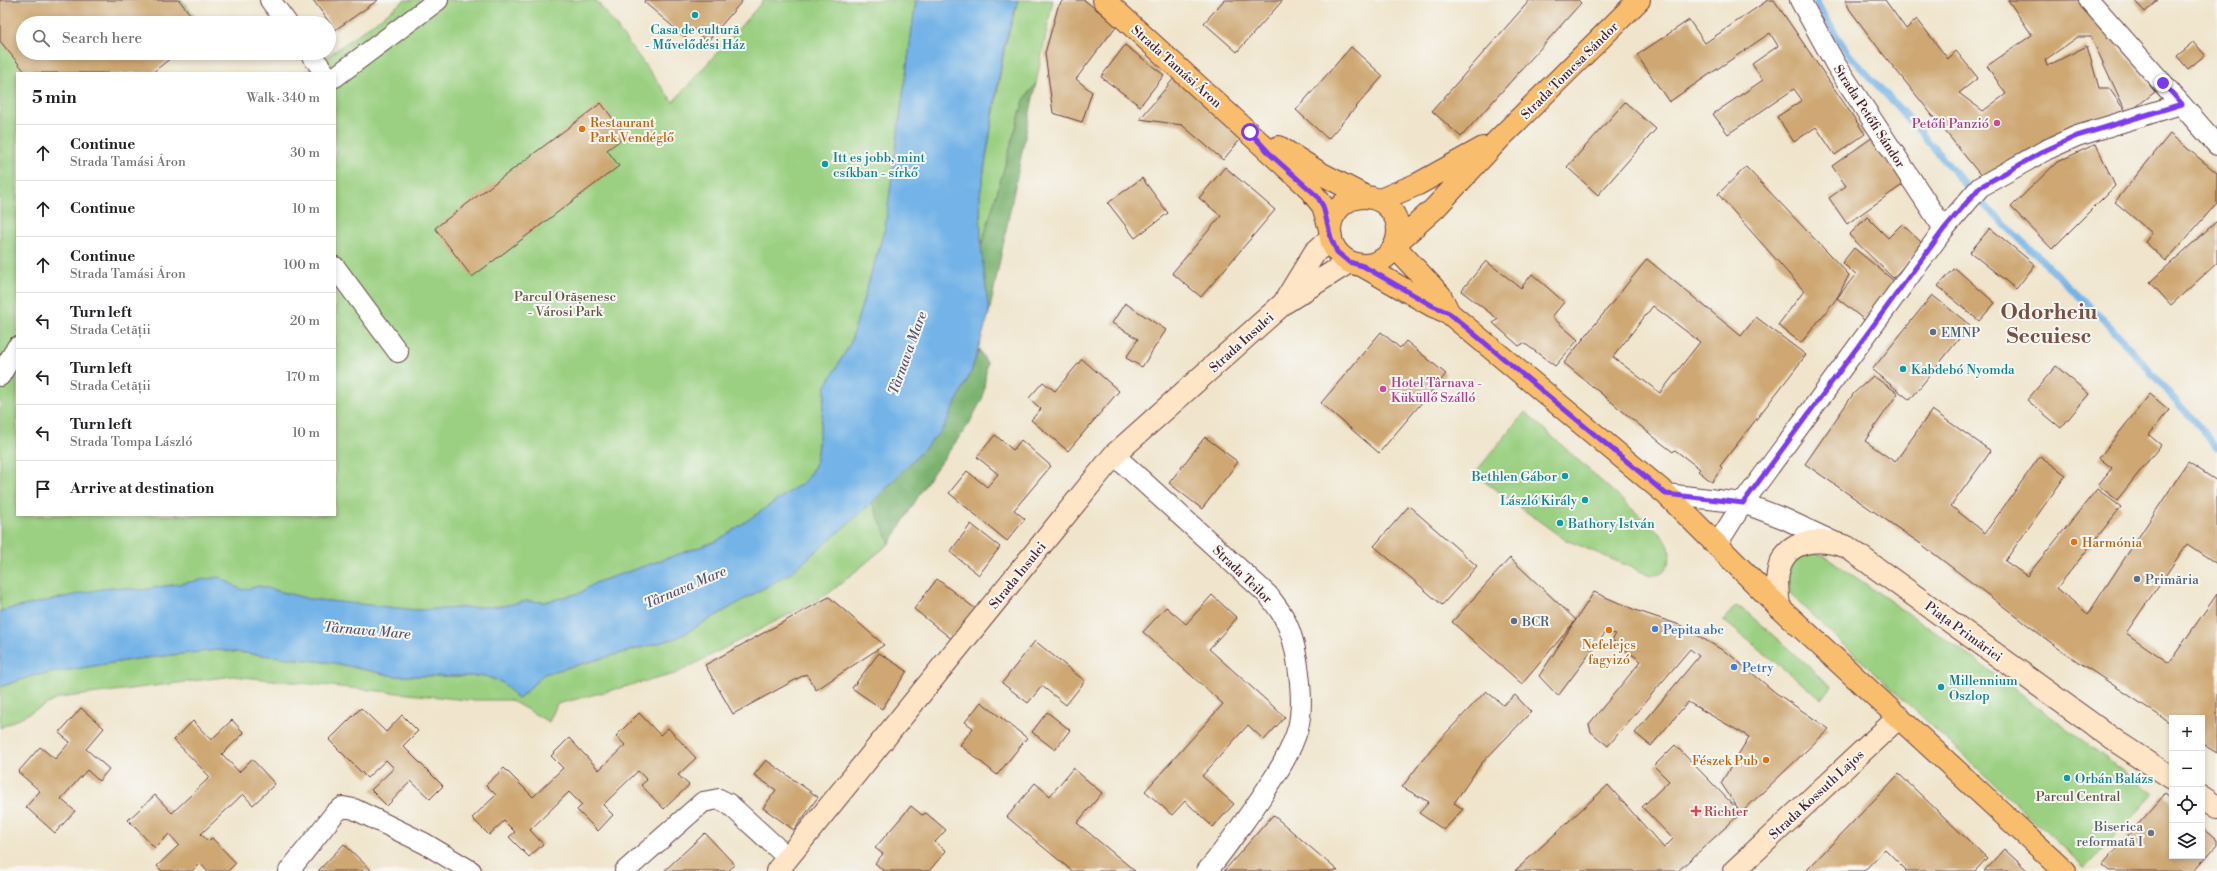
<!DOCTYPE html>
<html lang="en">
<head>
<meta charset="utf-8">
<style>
	:root { --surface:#fff; --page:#f2f2f2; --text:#202124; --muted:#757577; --line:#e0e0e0 }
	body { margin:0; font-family:"Libre Bodoni",serif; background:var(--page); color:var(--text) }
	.controls { position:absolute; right:12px; bottom:12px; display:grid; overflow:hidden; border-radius:0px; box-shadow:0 2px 6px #0003 }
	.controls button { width:36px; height:36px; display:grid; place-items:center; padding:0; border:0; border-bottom:1px solid var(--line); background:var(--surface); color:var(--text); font:20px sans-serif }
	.stop { position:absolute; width:12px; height:12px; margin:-9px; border:3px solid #7c3aed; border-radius:50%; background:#fff }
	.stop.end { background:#7c3aed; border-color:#fff; box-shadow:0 1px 4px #0008 }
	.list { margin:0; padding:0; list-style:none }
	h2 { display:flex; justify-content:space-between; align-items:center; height:52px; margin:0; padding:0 16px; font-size:17px }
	h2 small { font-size:13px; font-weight:400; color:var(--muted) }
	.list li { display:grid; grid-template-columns:26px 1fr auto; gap:12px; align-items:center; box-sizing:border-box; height:56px; padding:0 16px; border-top:1px solid var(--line) }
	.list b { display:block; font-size:15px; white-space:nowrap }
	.list p { margin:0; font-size:13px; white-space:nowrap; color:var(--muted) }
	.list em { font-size:13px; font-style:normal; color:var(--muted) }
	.icon { flex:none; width:22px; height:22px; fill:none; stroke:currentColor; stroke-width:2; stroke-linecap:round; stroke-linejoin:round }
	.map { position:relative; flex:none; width:2217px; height:871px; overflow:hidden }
	.search { position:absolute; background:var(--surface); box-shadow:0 2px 6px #0003; left:16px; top:16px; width:320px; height:44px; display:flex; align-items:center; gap:10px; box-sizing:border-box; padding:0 14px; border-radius:22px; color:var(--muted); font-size:15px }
	.panel { position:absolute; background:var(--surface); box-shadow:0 2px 6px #0003; left:16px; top:72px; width:320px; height:444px; border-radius:0px }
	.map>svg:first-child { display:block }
	.green { fill:#9bd082; stroke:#727856 }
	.forest { fill:#7cb270; stroke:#63684e }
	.water { fill:#73b3e7; stroke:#5e6989 }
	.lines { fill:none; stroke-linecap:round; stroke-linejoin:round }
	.stream { stroke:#73b3e7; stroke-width:7 }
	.building { fill:#cea772; fill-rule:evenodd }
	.street-casing { stroke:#633d43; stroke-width:22 }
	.secondary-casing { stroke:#633d43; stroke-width:24 }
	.primary-casing { stroke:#633d43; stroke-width:24 }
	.street { stroke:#fff; stroke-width:20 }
	.secondary { stroke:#fde5c5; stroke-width:22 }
	.primary { stroke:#f9be6d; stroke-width:22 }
	.route { stroke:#7c3aed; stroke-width:5 }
	.culture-dot { fill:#0f9aa8; stroke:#f6f6f2; stroke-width:1.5 }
	.hotel-dot { fill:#d1479c; stroke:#f6f6f2; stroke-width:1.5 }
	.food-dot { fill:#e8710a; stroke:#f6f6f2; stroke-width:1.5 }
	.service-dot { fill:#5c6f8a; stroke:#f6f6f2; stroke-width:1.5 }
	.shop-dot { fill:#3f7fe0; stroke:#f6f6f2; stroke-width:1.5 }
	.health-dot { fill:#e0444e; stroke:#f6f6f2; stroke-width:1.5 }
	.worship-dot { fill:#6b7280; stroke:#f6f6f2; stroke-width:1.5 }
	.labels { text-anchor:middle; stroke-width:4; stroke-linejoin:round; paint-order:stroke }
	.culture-label { font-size:13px; fill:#0d838f; stroke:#f6f6f2; text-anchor:start }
	.street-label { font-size:13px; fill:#4a1f2b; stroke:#f6f6f2 }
	.food-label { font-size:13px; fill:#c56008; stroke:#f6f6f2; text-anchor:start }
	.hotel-label { font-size:13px; fill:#b23c85; stroke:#f6f6f2; text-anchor:end }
	.park-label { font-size:13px; fill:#625445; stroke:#f6f6f2 }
	.service-label { font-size:13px; fill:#4e5e75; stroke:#f6f6f2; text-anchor:start }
	.shop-label { font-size:13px; fill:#366cbe; stroke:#f6f6f2; text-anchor:start }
	.health-label { font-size:13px; fill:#be3a42; stroke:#f6f6f2; text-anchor:start }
	.worship-label { font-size:13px; fill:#5b616d; stroke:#f6f6f2; text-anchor:end }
	.water-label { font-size:14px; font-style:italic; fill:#58536d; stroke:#f6f6f2 }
	.town-label { font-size:21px; font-weight:bold; fill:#784f44; stroke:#f6f6f2 }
</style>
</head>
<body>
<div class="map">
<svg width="2217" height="871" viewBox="0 0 2217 871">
	<rect width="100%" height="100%" fill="#f6f6f2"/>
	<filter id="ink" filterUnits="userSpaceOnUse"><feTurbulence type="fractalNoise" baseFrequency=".025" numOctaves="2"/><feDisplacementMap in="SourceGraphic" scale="8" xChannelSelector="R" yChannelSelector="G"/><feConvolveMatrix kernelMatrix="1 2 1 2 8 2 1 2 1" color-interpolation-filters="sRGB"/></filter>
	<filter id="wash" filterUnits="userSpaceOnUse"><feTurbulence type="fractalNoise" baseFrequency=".012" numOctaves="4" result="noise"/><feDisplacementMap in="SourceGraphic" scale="16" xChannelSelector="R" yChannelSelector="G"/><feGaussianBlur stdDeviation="0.9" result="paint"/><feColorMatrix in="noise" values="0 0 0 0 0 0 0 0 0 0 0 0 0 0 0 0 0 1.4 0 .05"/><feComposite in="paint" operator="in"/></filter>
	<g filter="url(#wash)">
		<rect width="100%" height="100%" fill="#f0e5cc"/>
		<path class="green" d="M0,0H182L197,20L193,23H23V53L128,73H17V515H335V73H305L405,0H596L673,102L764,0H916L885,228L850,344L826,386L815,466L804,482L717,541L595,583L580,593L545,602L527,601L503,606L417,610L309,599L260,586L242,590L219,577L142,590L111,587L0,611Z
			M1018,0H1053L1036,83L1024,100L981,247L980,195L1005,46Z
			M1525,412L1662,536C1664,539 1668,543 1669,547C1672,557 1667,574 1655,575C1651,576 1646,573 1642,572L1564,539L1474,474Z
			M872,503L890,543L828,594L675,674L557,704L549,722L510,700H467L233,676L59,698L0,728V687L32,676L137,659L217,650L334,663L394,676H485L503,683L519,699L544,674L677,638L792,572Z
			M1801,552H1815L1825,556L1971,657L2154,794L2085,868L1798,602C1780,580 1785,573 1801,552Z
			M1736,606L1744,610L1831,686L1821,699L1723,620Z"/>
		<path class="forest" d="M1036,83L989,314L981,247L1024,100Z
			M979,349L987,363L983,397L969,424L930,477L890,543L872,503L943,429L971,372Z"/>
		<path class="water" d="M916,0H1018L1004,46L980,195L981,247L989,314L971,372L943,429L872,503L792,572L677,638L544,674L518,699L503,683L485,676H394L334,663L217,650L137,659L32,676L0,687V611L111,587L142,590L219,577L242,590L259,586L309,599L417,610L503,606L527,601L545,602L580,593L595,583L717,541L804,482L815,466L826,386L850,344L885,228Z"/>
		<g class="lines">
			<path class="stream" d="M1816,0L1825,18L1850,56L1909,119L1975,196L2107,323L2217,447"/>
		</g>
		<g id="blocks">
			<path class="building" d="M0,0H179L194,19L188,23H23V53H177L152,73H26L0,41Z
				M313,0H378L335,30Z
				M645,0H743L707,42L692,28L685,37L644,2Z
				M1063,0H1084L1117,25L1076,79L1092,92L1082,122L1053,113L1045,53L1058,7Z
				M1224,0H1283L1237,52L1204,23Z
				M1530,0H1578L1581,3L1461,137L1432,111Z
				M1768,0H1774L1865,134L1835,155L1816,127L1794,142L1777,117L1802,100L1794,89L1728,134L1713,114L1763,80L1752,64L1778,46L1770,33L1669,102L1637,55L1689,20L1705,43Z
				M1845,0H1885L1906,29L1917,19L1948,59L1956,51L1978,78L1959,93L1983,111L2006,94L1987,66L2032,35L2008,0H2081L2155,92L2127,114L1986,182L1879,49L1850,10ZM2078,37H2091L2127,114L2109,88H2099L2087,46L2047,66L2045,60Z
				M2134,0H2158L2145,12Z
				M2194,42L2205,55L2188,69L2177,56Z
				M1125,45L1164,75L1140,106L1101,77Z
				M1351,47L1383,76L1328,139L1296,110Z
				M1175,77L1244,135L1223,160L1182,125L1140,119Z
				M1625,102L1656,129L1598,195L1567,167Z
				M601,103L626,136L607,150L619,166L472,277L435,228Z
				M2170,134L2217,173V203L2166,261L2145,242L2152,233L2115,202Z
				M1873,137L1905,183L1847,224L1829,198L1846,186L1832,166Z
				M2096,144L2115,186L2052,249L2011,207L2057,162Z
				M1225,167L1275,210L1201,297L1172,273L1221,216L1199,198Z
				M1746,167L1849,275L1837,298L1801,343L1778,325L1804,291L1718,194Z
				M1142,178L1168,213L1135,238L1108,203Z
				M1867,217L1888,238L1902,224L1924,245L1893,278L1849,235Z
				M2217,221V263L2171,305L2150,282Z
				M1990,228L2035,265L2016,289L1970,252Z
				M1854,248L1899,285L1868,323L1837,298L1856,274L1842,263Z
				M1647,259L1741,336L1756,317L1806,355L1720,466L1722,468L1712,482L1698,471L1700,469L1675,450L1673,452L1660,442L1564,363ZM1653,306L1700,342L1660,393L1613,357Z
				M1486,261L1521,288L1532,274L1564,302L1552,317L1578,340L1555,366L1524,343L1519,346L1493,323L1498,319L1461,291Z
				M1955,268L1995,303L1979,321L1938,286Z
				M1932,295L1970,325L1910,400L1872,370Z
				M1125,303L1166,330L1142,367L1126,358L1138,339L1112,323Z
				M1381,332L1400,348L1406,341L1446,374L1379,453L1321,403Z
				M1082,359L1119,391L1068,451L1031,420L1041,409L1029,398L1043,382L1055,391Z
				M2056,366L2089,394L2061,428L2027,400Z
				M1873,376L1898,393L1865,441L1895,462L1932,410L1991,451L1951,506L1985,533L2040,456L2066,475L2005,561L2027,576L2097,489L2121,507L2057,588L2088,614L2188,462L2217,481V564L2187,544L2126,633L2169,663L2217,594V753L2202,744V718H2172V724L2062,651L1921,544L1805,464L1854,393Z
				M2150,394L2169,410L2149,435L2161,445L2117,500L2098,485L2112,468L2099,458Z
				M995,435L1013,450L1021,440L1051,466L1014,510L1025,519L1007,541L949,493L967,471L987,487L998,474L977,457Z
				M1205,437L1238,462L1202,509L1169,483Z
				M1409,506L1477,566L1442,605L1374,546Z
				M971,524L1000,547L979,575L950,552Z
				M1510,558L1576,620L1522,684L1452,622Z
				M937,579L977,610L953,640L914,609Z
				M1594,592L1635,610L1680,625L1729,654L1776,693L1829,729L1741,813L1678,871H1515L1608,785L1664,848L1673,839L1642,807L1669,781L1654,766L1675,745L1741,813L1721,783L1749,737L1688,702L1651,746L1635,733L1699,656L1690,649L1608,746L1591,732L1589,724L1641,661L1612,640L1616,634L1606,632L1558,696L1539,676Z
				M1212,595L1237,618L1209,649L1285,717L1264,740L1248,725L1202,776L1234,804L1213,827L1185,801L1172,815L1145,791L1223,704L1143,632L1166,607L1186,624Z
				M829,597L884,645L816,690L806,674L733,714L705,665Z
				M1035,641L1085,681L1066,705L1042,686L1028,703L1002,683Z
				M879,653L907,671L882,709L852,688Z
				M1486,691L1503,705L1515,695L1531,712L1481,764L1454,803L1463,809L1444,830L1419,813L1429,802L1402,787L1431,749Z
				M981,702L1027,738L997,775L960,745L973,728L965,722Z
				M81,708L104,728L86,749L109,769L99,781L87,770L61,799L75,811L55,833L26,807L40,791L18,772L40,747L55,759L70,742L59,733Z
				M361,708L386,732L402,715L418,731L403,746L443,786L430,799L411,781L387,806L371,790L394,768L386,760L367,778L329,740Z
				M1047,712L1070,730L1055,750L1032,732Z
				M639,713L660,735L668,728L696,758L678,775L689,785L664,809L641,785L647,780L638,771L603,805L613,815L598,831L577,810L582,805L569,792L530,830L543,844L529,857L509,837L515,832L504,821L489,835L472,818L496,795L486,785L504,768L533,797L563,768L551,756L569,738L599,770L625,745L616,736Z
				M232,720L244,733L222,754L239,772L252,759L275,784L253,805L243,794L201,834L208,841L212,838L236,863L228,871H207L200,863L192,871H162L157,866L179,845L169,834L155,848L128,820L155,795L172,813L210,777L174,740L193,721L211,740Z
				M766,760L818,797L794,830L763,808L776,790L754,775Z
				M1073,768L1102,793L1077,823L1135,871H1072L1007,817L1035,783L1050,796Z
				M1899,774L1987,858L1975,871H1905L1906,870L1885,849L1864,871H1806Z
				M2165,794L2172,800V856H2202V827L2217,840V845L2194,871H2109L2102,865Z
				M911,806L922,815L926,813L946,830L935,842L946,851L929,871H884L875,863L883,854L875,848Z
				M1273,815L1338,871H1224Z
				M705,833L735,865L728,871H664Z
				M344,844L372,871H318Z
				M2004,849L2028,871H1984Z"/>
		</g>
	</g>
	<g filter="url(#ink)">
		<use href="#blocks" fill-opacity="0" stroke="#633d43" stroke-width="1"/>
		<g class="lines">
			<g class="street-casing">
				<path id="street" d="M270,0L287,23
					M1800,0L1836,65L1944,229
					M2089,0L2217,145
					M310,53L325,73
					M335,77L438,0
					M335,267L398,352
					M0,376L17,347
					M1114,455L1268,595C1274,603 1281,611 1285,620C1298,645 1305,701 1298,728C1290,756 1272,781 1256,805C1240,827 1225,850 1207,871
					M1666,494L1743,503L1944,229L1980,187L2046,150L2077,136L2181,104
					M1716,546L1743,503L1785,519L1834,542
					M289,871L335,813L343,807L354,809L424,843L471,871
					M625,871L703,802L719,799L729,804L787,857"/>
			</g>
			<g class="secondary-casing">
				<path id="secondary" d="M1285,301L1315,252L1331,238
					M1779,607C1778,596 1776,584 1778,573C1784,538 1820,537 1847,547L2117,742L2172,778
					M2202,797L2217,807
					M777,871L1114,455L1284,303L1349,262
					M1734,871L1899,717"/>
			</g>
			<g class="primary-casing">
				<path id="primary" d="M1104,0L1307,186L1323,206L1330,229
					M1279,147L1320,173L1366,197
					M1330 231a34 34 0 1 1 68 0a34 34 0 1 1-68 0Z
					M1380,200L1418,184L1483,148
					M1397,242L1435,208L1498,140L1639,0
					M1395,247L1440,295L1449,313
					M1363,266L1433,306L1449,313L1666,494L1779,607L2065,871"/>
			</g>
			<use href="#street" class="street"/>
			<use href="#secondary" class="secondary"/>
			<use href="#primary" class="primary"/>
		</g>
	</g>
	<g class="lines" filter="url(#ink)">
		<path class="route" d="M1250,132L1272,156L1317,196L1323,206L1331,238L1337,252L1349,262L1363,266L1433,306L1449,313L1666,494L1743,503L1944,229L1980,187L2046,150L2077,136L2182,104L2163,83"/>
	</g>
	<g class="culture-dot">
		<circle cx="695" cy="15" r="4"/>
		<circle cx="825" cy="164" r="4"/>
		<circle cx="1903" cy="369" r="4"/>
		<circle cx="1565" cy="476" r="4"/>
		<circle cx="1585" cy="500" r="4"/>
		<circle cx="1560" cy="523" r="4"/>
		<circle cx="1941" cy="687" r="4"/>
		<circle cx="2067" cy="778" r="4"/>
	</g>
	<g class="hotel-dot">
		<circle cx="1997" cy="123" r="4"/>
		<circle cx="1383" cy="389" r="4"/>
	</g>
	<g class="food-dot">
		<circle cx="582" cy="129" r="4"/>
		<circle cx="2074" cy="542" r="4"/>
		<circle cx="1609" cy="630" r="4"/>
		<circle cx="1766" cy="760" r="4"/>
	</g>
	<g class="service-dot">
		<circle cx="1933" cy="332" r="4"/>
		<circle cx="2137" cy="579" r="4"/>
		<circle cx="1514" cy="621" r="4"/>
	</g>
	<g class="shop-dot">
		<circle cx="1655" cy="629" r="4"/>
		<circle cx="1734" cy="667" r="4"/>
	</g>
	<path class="health-dot" d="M1694 805h4v4h4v4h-4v4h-4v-4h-4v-4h4z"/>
	<circle class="worship-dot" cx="2151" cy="833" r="4"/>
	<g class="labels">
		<g class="culture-label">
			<text x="695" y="34" text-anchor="middle">Casa de cultură<tspan x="695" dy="15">- Művelődési Ház</tspan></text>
			<text x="833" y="162">Itt es jobb, mint<tspan x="833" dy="15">csíkban - sírkő</tspan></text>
			<text x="1911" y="374">Kabdebó Nyomda</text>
			<text x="1557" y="481" text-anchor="end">Bethlen Gábor</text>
			<text x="1577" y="505" text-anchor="end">László Király</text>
			<text x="1568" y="528">Bathory István</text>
			<text x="1949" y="685">Millennium<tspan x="1949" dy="15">Oszlop</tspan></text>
			<text x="2075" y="783">Orbán Balázs</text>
		</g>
		<g class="street-label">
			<text transform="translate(1177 66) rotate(42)" y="5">Strada Tamási Áron</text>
			<text transform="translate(1569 70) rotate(-45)" y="5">Strada Tomcsa Sándor</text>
			<text transform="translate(1870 116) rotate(57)" y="5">Strada Petőfi Sándor</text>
			<text transform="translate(1241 342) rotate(-42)" y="5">Strada Insulei</text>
			<text transform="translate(1243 574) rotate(44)" y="5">Strada Teilor</text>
			<text transform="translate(1017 575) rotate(-51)" y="5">Strada Insulei</text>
			<text transform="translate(1964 631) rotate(36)" y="5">Piața Primăriei</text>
			<text transform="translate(1816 794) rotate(-43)" y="5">Strada Kossuth Lajos</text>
		</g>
		<g class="food-label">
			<text x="590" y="127">Restaurant<tspan x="590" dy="15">Park Vendéglő</tspan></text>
			<text x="2082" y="547">Harmónia</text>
			<text x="1609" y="649" text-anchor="middle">Nefelejcs<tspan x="1609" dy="15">fagyizó</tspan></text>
			<text x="1758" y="765" text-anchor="end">Fészek Pub</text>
		</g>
		<g class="hotel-label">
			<text x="1989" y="128">Petőfi Panzió</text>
			<text x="1391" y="387" text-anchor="start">Hotel Târnava -<tspan x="1391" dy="15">Küküllő Szálló</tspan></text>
		</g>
		<g class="park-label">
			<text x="565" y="301">Parcul Orășenesc<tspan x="565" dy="15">- Városi Park</tspan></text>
			<text x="2078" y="801">Parcul Central</text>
		</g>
		<g class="service-label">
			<text x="1941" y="337">EMNP</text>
			<text x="2145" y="584">Primăria</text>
			<text x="1522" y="626">BCR</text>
		</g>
		<g class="shop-label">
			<text x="1663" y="634">Pepita abc</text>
			<text x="1742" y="672">Petry</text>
		</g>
		<g class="health-label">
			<text x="1704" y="816">Richter</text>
		</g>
		<g class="worship-label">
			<text x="2143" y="831">Biserica<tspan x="2143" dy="15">reformată I</tspan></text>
		</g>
		<g class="water-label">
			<text transform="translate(907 353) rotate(-70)" y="5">Târnava Mare</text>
			<text transform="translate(685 587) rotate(-23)" y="5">Târnava Mare</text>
			<text transform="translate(367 630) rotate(5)" y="5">Târnava Mare</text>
		</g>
		<g class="town-label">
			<text x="2049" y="319">Odorheiu<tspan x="2049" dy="24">Secuiesc</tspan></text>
		</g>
	</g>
</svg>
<div class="controls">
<button>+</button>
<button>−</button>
<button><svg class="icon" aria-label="locate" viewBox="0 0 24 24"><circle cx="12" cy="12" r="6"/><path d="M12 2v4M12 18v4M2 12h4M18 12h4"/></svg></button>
<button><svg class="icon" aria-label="layers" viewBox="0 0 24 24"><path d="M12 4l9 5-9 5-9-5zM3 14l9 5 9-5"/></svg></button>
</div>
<div class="stop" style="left:1250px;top:132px"></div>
<div class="stop end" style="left:2163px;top:83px"></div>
<div class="search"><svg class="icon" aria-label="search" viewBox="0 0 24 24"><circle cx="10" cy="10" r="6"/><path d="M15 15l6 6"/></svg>Search here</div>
<section class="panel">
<h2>5 min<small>Walk · 340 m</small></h2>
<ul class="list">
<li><svg class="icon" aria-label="ahead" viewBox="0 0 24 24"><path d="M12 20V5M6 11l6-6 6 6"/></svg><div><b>Continue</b><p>Strada Tamási Áron</p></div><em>30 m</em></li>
<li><svg class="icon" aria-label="ahead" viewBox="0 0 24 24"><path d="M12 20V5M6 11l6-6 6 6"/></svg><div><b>Continue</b></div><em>10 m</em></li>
<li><svg class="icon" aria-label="ahead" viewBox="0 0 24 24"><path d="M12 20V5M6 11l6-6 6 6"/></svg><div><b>Continue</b><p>Strada Tamási Áron</p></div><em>100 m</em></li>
<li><svg class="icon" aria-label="left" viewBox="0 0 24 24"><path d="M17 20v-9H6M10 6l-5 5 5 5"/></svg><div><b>Turn left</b><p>Strada Cetății</p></div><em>20 m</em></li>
<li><svg class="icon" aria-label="left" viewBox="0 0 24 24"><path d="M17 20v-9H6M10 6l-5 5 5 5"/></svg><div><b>Turn left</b><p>Strada Cetății</p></div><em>170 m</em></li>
<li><svg class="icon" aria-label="left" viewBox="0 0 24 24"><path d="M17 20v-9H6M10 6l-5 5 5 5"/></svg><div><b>Turn left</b><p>Strada Tompa László</p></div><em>10 m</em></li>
<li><svg class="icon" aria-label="arrive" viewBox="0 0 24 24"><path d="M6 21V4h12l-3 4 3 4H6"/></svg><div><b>Arrive at destination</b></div></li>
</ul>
</section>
</div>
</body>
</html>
